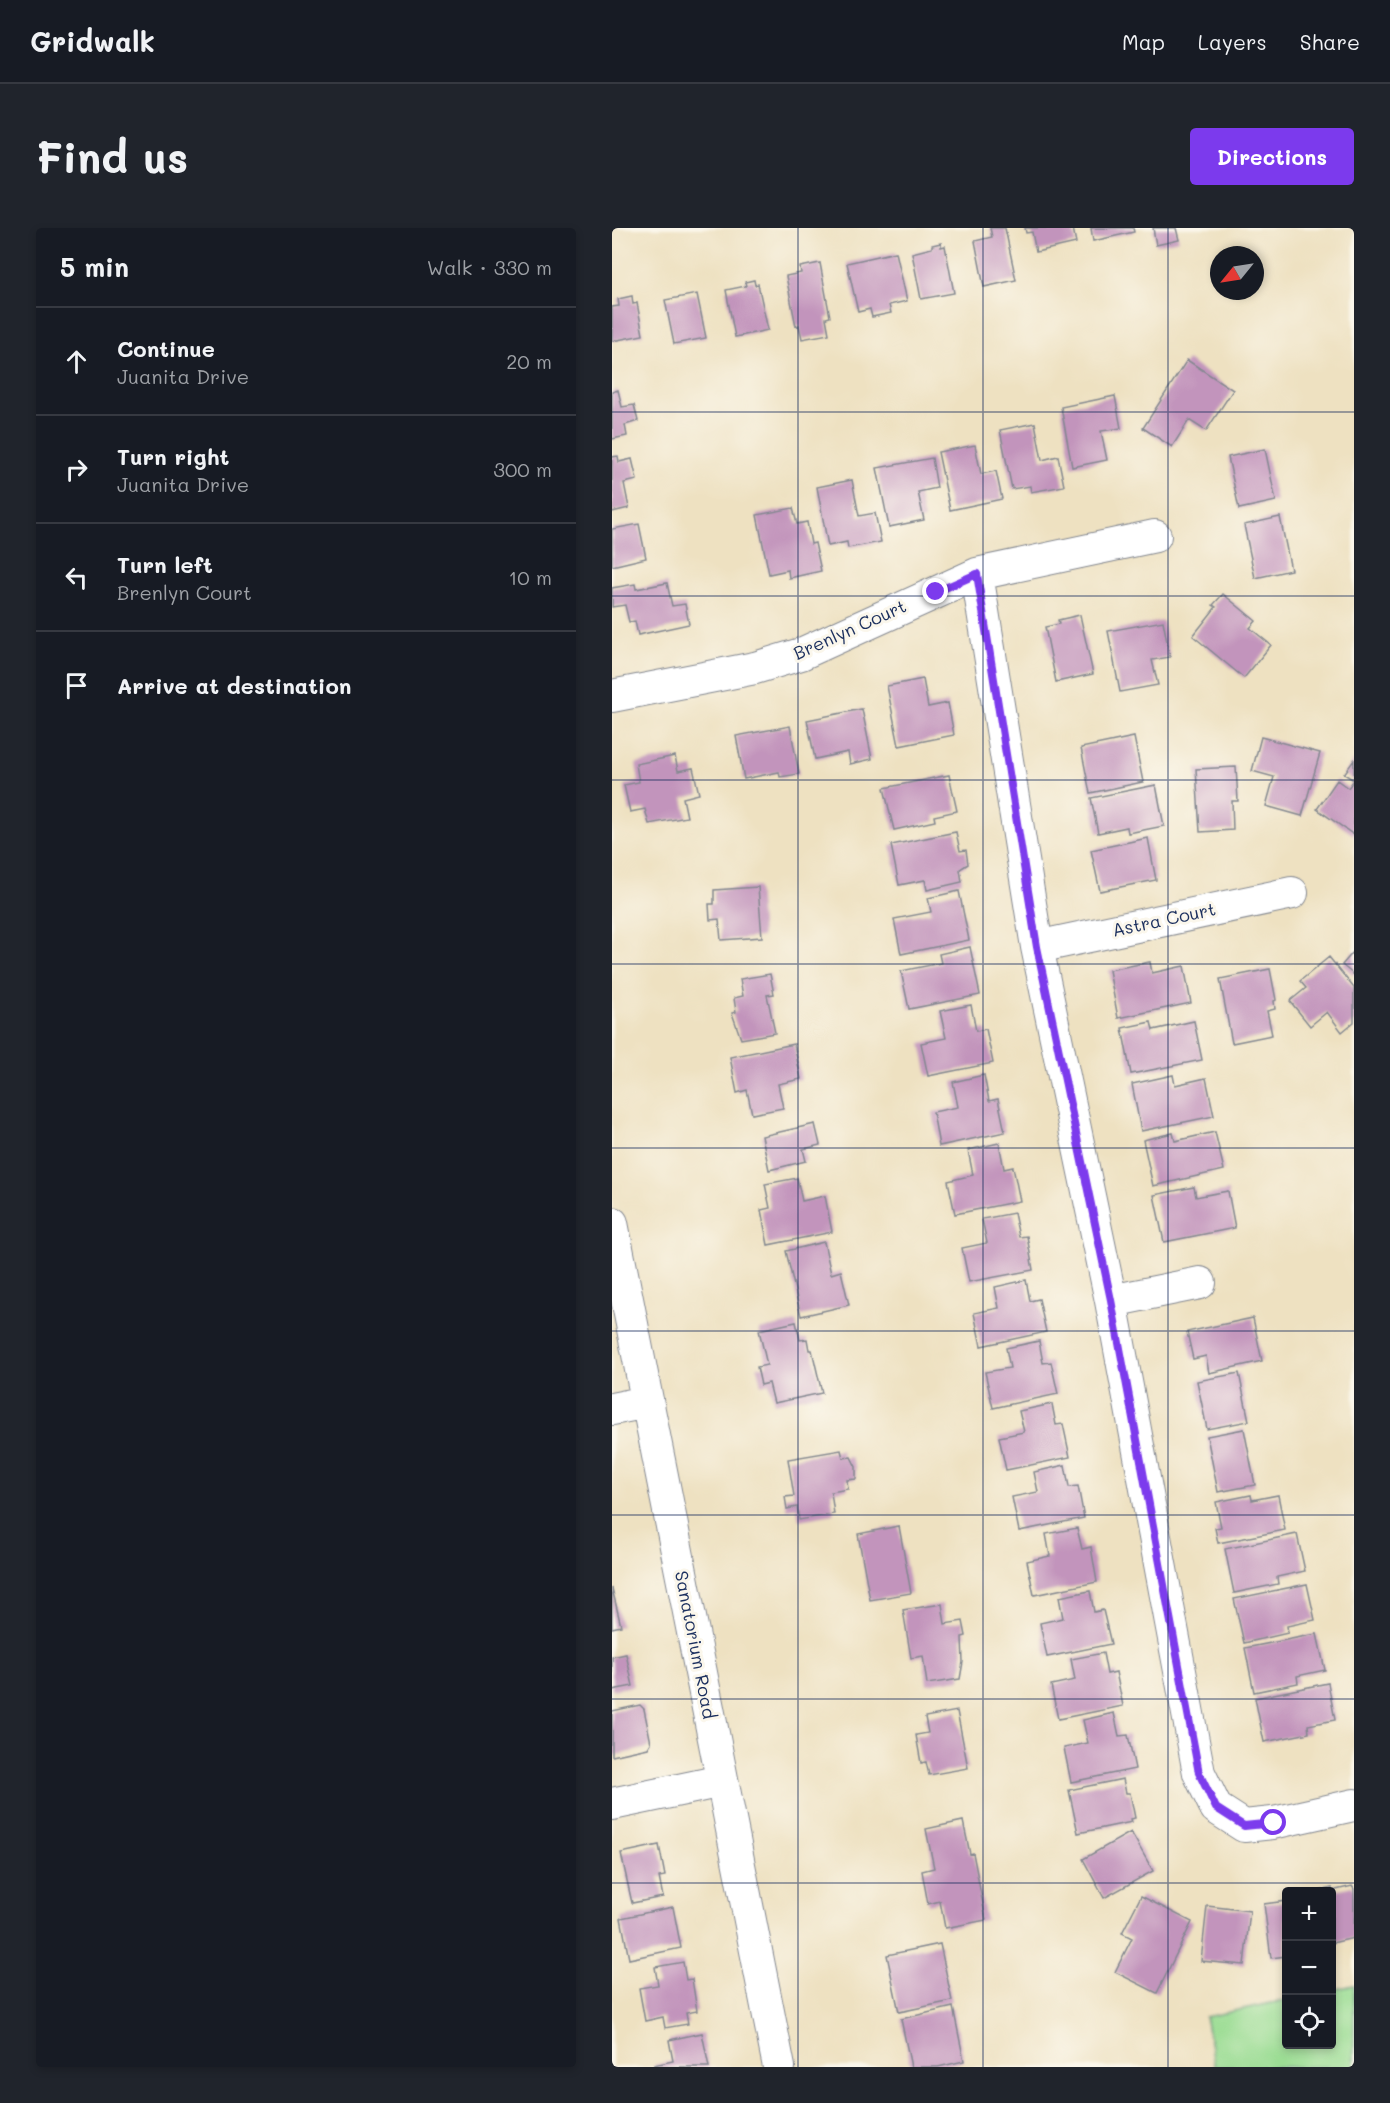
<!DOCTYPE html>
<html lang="en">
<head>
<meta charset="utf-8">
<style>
	:root { --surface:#171b24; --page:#20242c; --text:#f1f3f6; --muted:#9ea1a6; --line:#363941; --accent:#7c3aed }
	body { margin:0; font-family:Mali,sans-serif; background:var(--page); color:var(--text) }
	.controls { position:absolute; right:18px; bottom:18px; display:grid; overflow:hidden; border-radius:6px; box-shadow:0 3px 9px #0003 }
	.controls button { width:54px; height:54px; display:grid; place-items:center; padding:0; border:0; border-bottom:2px solid var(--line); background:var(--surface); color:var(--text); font:30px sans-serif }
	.compass { position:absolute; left:598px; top:18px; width:54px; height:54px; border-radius:50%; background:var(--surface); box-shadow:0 3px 9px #0003; rotate:240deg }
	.stop { position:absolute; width:18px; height:18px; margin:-14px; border:4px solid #7c3aed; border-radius:50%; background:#fff }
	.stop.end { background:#7c3aed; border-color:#fff; box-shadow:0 2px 6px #0008 }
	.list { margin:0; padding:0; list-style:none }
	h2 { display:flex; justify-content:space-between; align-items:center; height:78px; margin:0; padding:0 24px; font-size:26px }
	h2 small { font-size:20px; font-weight:400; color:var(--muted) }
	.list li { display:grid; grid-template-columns:39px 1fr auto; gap:18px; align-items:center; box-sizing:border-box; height:108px; padding:0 24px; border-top:2px solid var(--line) }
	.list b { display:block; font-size:22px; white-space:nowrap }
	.list p { margin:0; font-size:20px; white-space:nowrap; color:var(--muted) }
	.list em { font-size:20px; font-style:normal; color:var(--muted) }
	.icon { flex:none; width:33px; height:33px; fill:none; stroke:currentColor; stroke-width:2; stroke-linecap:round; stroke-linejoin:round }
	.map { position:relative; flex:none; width:742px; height:1839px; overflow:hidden; border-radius:6px }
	header { display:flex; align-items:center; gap:36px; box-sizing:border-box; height:84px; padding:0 30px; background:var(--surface); border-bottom:2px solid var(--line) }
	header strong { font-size:28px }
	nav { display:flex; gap:33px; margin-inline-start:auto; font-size:21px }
	.intro { display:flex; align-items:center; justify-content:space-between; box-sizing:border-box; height:144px; padding:0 36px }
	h1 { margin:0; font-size:42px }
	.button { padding:15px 27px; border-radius:6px; background:var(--accent); color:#fff; font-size:21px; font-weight:700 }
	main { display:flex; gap:36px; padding:0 36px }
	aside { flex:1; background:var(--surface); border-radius:6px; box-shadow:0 3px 9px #0003 }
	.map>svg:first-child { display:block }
	.green { fill:#9cdd94; stroke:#5c8679; stroke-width:1.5 }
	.building { fill:#c294bc }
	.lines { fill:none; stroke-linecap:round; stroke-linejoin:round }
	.minor-casing { stroke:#848890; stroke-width:34 }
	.minor { stroke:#fff; stroke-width:32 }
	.route { stroke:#7c3aed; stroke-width:8 }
	.grid { fill:none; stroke:#1b2f5e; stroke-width:1.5; stroke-opacity:0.55 }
	.labels { text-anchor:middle; stroke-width:6; stroke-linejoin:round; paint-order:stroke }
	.street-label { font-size:18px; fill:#1b2f5e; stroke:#fbf7ec }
</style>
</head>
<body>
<header>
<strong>Gridwalk</strong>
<nav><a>Map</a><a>Layers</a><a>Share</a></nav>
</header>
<div class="intro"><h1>Find us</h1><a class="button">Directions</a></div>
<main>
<aside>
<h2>5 min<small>Walk · 330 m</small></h2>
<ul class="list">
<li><svg class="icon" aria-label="ahead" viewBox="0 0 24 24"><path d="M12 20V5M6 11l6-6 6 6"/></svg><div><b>Continue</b><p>Juanita Drive</p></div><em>20 m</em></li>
<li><svg class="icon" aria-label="right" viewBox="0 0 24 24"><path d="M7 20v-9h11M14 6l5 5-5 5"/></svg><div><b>Turn right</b><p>Juanita Drive</p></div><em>300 m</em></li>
<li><svg class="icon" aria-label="left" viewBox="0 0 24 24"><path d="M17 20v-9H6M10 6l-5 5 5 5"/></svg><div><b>Turn left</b><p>Brenlyn Court</p></div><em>10 m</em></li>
<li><svg class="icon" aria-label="arrive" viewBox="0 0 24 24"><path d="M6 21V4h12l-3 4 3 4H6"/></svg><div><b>Arrive at destination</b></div></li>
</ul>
</aside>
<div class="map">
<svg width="742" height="1839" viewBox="0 0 742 1839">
	<rect width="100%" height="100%" fill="#fbf7ec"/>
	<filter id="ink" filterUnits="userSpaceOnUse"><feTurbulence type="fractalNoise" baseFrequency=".0167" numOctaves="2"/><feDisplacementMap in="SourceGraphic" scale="12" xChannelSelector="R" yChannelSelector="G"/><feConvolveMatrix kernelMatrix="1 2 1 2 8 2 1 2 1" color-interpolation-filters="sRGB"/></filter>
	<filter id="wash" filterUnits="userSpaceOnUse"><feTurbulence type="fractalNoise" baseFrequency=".008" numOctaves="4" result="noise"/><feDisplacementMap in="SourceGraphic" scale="24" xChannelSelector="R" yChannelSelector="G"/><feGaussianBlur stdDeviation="1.35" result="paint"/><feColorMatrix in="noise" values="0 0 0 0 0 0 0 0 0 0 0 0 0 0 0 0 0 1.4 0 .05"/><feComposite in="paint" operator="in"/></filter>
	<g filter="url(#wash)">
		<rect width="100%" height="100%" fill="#eee1c1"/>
		<path class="green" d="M742,1757V1839H603L593,1789L674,1772V1816H720V1762Z"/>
		<g id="blocks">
			<path class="building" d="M378,0H393L404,52L372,59L363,13L380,9Z
				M413,0H461L464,15L424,24L420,4L414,5Z
				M479,0H521L522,4L481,13Z
				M541,0H564L567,12L544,17Z
				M329,15V19L333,18L342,65L309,71L300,25L320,20V17Z
				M284,24L295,73L277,77L279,85L260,89L258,81L246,84L235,35Z
				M208,35L218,89L214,90L217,106L190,111L187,97L184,98L174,48L189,45L188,39Z
				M142,52L143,57L146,56L156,102L123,109L114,62L134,58L133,54Z
				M85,66L94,110L62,116L53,72Z
				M20,68L21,76L25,75L31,107L0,113V79L7,78L6,71Z
				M575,132L621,162L594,203L577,192L560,219L531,200Z
				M6,162L10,179L22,177L26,193L13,197L15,208L0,211V164Z
				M503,168L509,200L489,203L495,232L460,239L449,179Z
				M423,195L430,232L446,228L452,258L419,264L418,258L400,261L388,202Z
				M363,217L369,246L384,243L390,271L338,282L326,224Z
				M653,221L664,273L627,281L616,229Z
				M6,228L7,234L20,231L25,252L12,255L17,280L0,284V229Z
				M320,230L325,260L306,264L312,292L277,299L265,240Z
				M240,252L247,288L263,285L269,314L236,320L235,314L216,318L205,259Z
				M181,280L185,296L195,294L199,316L203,315L209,343L177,350L176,342L157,346L145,287Z
				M668,289L679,342L643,350L632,297Z
				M27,296L34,330L0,338V301Z
				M55,355L60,378L73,376L77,396L26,407L23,393L17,394L13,377L0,379V360L23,356L24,361Z
				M611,366L644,393L638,400L659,417L632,450L581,408L604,379L601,377Z
				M468,387L481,446L444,454L433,399L447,396L446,392Z
				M551,393L558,429L540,432L546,457L508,464L496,403Z
				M311,451L316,479L336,475L342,507L287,518L275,458Z
				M250,481L260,531L238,536L236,524L203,531L195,492Z
				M178,498L187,546L168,549L167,544L132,551L124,508Z
				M522,509L531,554L478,565L469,520Z
				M649,509L708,525L690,588L654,578L662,549L640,543Z
				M63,528L66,543L81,540L87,566L71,570L75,589L37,596L33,581L18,584L12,557L27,554L24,536Z
				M742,532V607L705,581L725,552L736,560L742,552L732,546Z
				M624,539L626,573H620L621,602L588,604L584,541Z
				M337,547L345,583L322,588L323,593L282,602L272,560Z
				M544,557L552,598L516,605L515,599L486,605L479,570Z
				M344,604L348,623L354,622L356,636L348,641L350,654L315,662L313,652L287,657L279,617Z
				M536,610L544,652L488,663L479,622Z
				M146,659L150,709L109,712L107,691L98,692L97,676H102V662Z
				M347,663L357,712L289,726L282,691L319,684L316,670Z
				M358,719L368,767L297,781L289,743L329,735L327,726Z
				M742,723V747L730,737Z
				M717,729L742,760V794L730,804L715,784L698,798L678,773L694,760L688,753Z
				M538,734L540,745L572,738L579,775L506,790L497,742Z
				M658,741L664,772L662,773L663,781L655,783L660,807L620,815L608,751Z
				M158,746L162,766L155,767L163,805L129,811L120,785L124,784L122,770L131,768L128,751Z
				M359,777L364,803L374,801L381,835L316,848L309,815L334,810L328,783Z
				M582,793L590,832L519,846L510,800L539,794L541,802Z
				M182,816L189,851L166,856L171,880L140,886L135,862L125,865L118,829Z
				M372,847L377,873L386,871L393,904L327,918L321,884L346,879L341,854Z
				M561,847L563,857L594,850L602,888L529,903L520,856Z
				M203,896L208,917L191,921L194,933L157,942L150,908Z
				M603,904L612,942L541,958L531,912L561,905L563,913Z
				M387,915L392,941L401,939L408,973L343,986L336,953L361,947L356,922Z
				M185,950L190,973L213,968L220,1004L156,1017L149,982L158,980L153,956Z
				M582,959L584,969L616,963L623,1000L552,1014L542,967Z
				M402,985L407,1009L415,1008L421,1042L357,1054L350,1020L375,1015L370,991Z
				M212,1014L219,1046L229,1043L237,1077L189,1088L174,1023Z
				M414,1052L418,1073L427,1071L434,1104L369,1118L362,1085L387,1080L383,1059Z
				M641,1090L650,1133L597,1145L594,1128L581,1131L575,1104Z
				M184,1094L188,1112L195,1111L197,1122H200L210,1165L162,1175L157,1155L149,1157L145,1139L155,1137L147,1102Z
				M427,1113L431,1135L439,1134L446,1166L381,1180L373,1144L398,1140L394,1120Z
				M627,1145L637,1193L595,1201L585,1153Z
				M440,1176L444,1197L451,1196L458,1229L394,1242L387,1209L412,1204L407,1183Z
				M632,1201L643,1257L606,1264L595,1208Z
				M229,1222L231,1230L239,1229L244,1239V1251L235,1252L236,1261L219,1264L222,1286L187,1292L185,1279L175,1281L173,1269L182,1268L176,1231Z
				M453,1237L457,1259L466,1258L472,1290L407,1303L400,1269L426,1264L422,1244Z
				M639,1267L640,1272L666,1267L673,1302L606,1315L603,1300L609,1299L604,1274Z
				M287,1298L299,1365L258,1372L246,1306Z
				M465,1300L470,1321L479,1319L485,1354L422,1367L415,1333L438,1328L434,1306Z
				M685,1306L693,1343L665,1349L666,1356L622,1365L613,1321Z
				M695,1356L703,1392L675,1398L676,1405L632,1415L622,1371Z
				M0,1360L9,1398L0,1400Z
				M478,1363L482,1384L491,1382L499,1416L435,1429L428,1395L451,1390L447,1369Z
				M330,1376L333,1396L351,1393L354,1408L350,1409L351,1434L348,1451L315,1456L311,1428L299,1430L291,1382Z
				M705,1406L713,1442L685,1448L686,1455L642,1464L633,1420Z
				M491,1425L495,1446L504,1444L511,1478L446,1491L439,1457L463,1452L459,1431Z
				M14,1426L21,1458L0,1462V1429Z
				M716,1455L723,1492L696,1497L697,1505L652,1514L643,1470Z
				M28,1477L32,1481L39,1515L36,1520L0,1528V1483Z
				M345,1483L356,1540L317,1547L314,1534L309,1535L304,1507L316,1505L313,1489Z
				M502,1485L507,1508L516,1507L523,1541L459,1554L452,1520L476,1515L471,1492Z
				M511,1551L514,1565H518L523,1590L519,1591L520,1594L466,1605L457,1562Z
				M351,1593L358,1626L361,1625L374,1692L333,1700L328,1673L316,1676L310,1643L322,1640L314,1601Z
				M519,1604L541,1643L492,1670L471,1631Z
				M47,1617L53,1648L47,1649L51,1669L20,1675L9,1625Z
				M740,1658L742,1661V1710L720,1715V1664L707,1663L720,1660V1663Z
				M529,1668L580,1694L545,1765L503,1744L520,1710L510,1705Z
				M674,1673V1728L659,1730L652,1676Z
				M595,1678L638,1683L632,1737L589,1733Z
				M61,1679L69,1720L17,1731L9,1690Z
				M328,1716L340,1773L287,1784L275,1727Z
				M71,1734L74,1752L80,1751L85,1783L74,1785L76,1796L53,1800L51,1789L33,1793L27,1760L46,1757L43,1739Z
				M341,1779L352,1833L326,1839H299L289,1791Z
				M90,1805L97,1839H43L42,1837L61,1833L57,1812Z"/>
		</g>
	</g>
	<g filter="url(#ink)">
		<use href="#blocks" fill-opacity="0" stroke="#848890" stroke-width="1.5"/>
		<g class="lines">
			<g class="minor-casing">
				<path id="minor" d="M365,346L425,719L499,1073L587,1545L604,1580L632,1598L661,1595L742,1577
					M0,468L143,440L189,426L365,346L543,308
					M425,719L680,665
					M0,995L167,1839
					M499,1073L588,1055
					M0,1181L35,1174
					M0,1576L110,1553"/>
			</g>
			<use href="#minor" class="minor"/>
		</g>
	</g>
	<g class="lines" filter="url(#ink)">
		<path class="route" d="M324,364L365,346L425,719L499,1072L587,1545L604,1580L632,1598L662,1595"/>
	</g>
	<path class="grid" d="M186,0V1839M371,0V1839M556,0V1839M0,184H742M0,368H742M0,552H742M0,736H742M0,920H742M0,1103H742M0,1287H742M0,1471H742M0,1655H742"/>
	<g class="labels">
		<g class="street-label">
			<text transform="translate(238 402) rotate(-24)" y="6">Brenlyn Court</text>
			<text transform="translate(552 692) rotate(-12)" y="6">Astra Court</text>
			<text transform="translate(83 1417) rotate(79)" y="6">Sanatorium Road</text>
		</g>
	</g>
</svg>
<div class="controls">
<button>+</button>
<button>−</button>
<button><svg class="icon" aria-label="locate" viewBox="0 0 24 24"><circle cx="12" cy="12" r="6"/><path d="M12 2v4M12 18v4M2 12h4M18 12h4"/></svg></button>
</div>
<svg class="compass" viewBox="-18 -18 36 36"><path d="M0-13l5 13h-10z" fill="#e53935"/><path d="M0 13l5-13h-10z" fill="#9ea1a6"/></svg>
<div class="stop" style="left:662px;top:1595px"></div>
<div class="stop end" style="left:324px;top:364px"></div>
</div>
</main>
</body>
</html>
